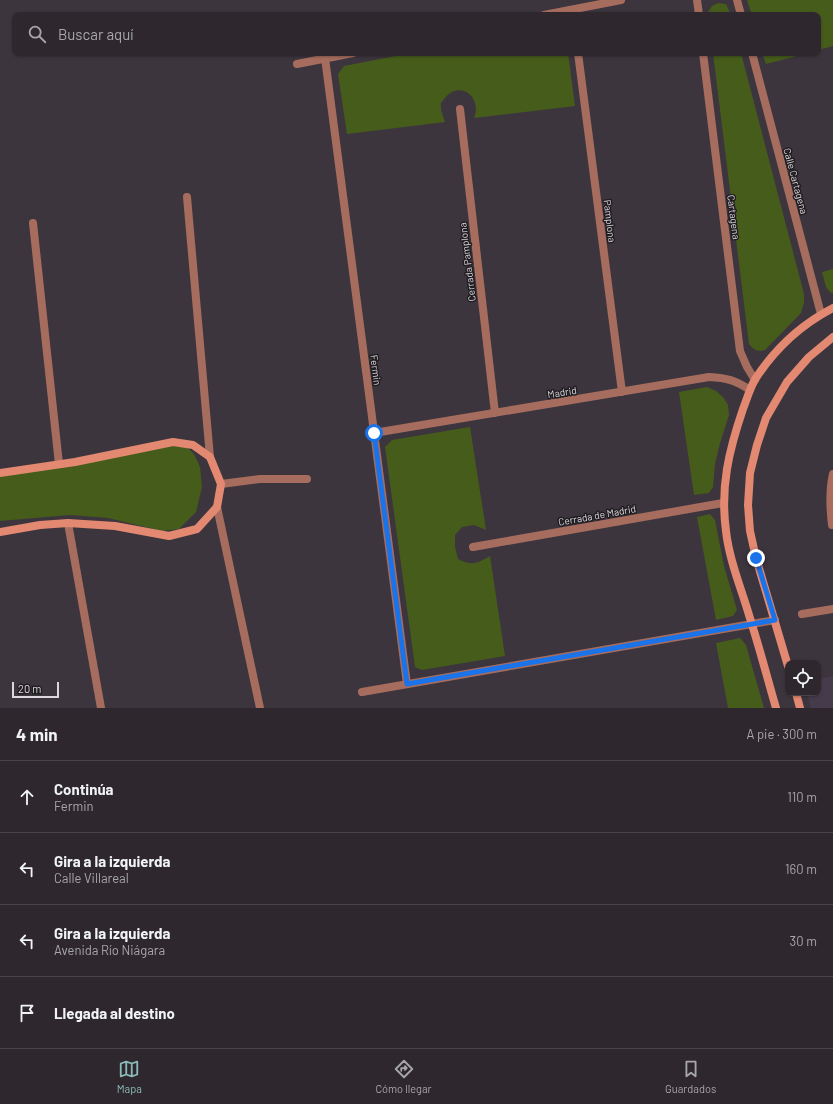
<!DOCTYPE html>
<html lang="es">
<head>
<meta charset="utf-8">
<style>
	:root { --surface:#2e282e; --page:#363036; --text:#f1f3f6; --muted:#a7a6aa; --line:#49444a; --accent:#8bbbb9 }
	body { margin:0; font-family:Barlow,sans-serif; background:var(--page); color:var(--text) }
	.controls { position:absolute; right:12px; bottom:12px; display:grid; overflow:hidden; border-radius:8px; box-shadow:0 1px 3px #0004 }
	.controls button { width:36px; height:36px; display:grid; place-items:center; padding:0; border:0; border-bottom:1px solid var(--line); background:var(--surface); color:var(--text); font:20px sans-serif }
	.scale { position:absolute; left:12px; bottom:10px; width:47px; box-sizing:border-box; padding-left:4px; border:2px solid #ddd7dd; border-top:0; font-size:11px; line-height:14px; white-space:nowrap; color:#ddd7dd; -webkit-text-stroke:3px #211e22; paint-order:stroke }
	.stop { position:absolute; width:12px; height:12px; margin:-9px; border:3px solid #1a73e8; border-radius:50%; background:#fff }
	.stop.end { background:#1a73e8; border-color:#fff; box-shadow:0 1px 4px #0008 }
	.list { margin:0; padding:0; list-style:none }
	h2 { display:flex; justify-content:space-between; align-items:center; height:52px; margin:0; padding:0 16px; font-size:17px }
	h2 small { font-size:13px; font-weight:400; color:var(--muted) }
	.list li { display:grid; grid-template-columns:26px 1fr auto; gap:12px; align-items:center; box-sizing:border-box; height:72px; padding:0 16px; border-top:1px solid var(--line) }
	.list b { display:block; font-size:15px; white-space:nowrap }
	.list p { margin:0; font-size:13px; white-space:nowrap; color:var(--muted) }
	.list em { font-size:13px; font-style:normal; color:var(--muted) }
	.icon { flex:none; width:22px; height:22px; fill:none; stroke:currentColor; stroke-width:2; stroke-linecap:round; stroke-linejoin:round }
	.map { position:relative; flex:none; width:833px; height:708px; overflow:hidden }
	.search { position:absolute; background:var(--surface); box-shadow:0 1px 3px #0004; left:12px; right:12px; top:12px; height:44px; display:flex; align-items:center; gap:10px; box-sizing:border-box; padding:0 14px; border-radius:8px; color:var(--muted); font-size:15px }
	.sheet { height:340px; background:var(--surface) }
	nav { display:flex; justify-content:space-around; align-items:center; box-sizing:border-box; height:56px; border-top:1px solid var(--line); background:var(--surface); font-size:11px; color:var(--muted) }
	nav a { display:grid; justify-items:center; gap:2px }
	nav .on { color:var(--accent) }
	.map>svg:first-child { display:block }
	.commercial { fill:#463b4b }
	.green { fill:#465c1b }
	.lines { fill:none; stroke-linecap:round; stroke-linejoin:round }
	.street { stroke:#a66d5e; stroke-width:8 }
	.secondary { stroke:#e38971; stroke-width:8 }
	.route { stroke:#1a73e8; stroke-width:5 }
	.labels { text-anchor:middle; stroke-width:3; stroke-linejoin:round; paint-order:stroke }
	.street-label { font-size:10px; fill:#ddd7dd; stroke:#211e22 }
</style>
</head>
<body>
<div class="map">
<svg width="833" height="708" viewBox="0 0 833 708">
	<rect width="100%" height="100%" fill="#3d353e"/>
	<path class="commercial" d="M833,676V708H811L807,693H818V679Z"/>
	<path class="green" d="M747,0H833V46L818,50V15H752Z
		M718,3L726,4L731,15H709L708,12L712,6Z
		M411,53H568L575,106L474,118C475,115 476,112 476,109C475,90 456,84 445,98C443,100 442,102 441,103C440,110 443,116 445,122L347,134L338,74L344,66Z
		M713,53H741L804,294V303L801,313L765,350C757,352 754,350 749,344Z
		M762,53H808L766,64Z
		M833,269V293H831L826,287L822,272Z
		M707,387L716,391L723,397L728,405L729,415L720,443L715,464L713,487L709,493L694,495L679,392Z
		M470,427L486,530L474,525L462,527L455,535V547L458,559C472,566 476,564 490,556L505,656L422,670L415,667L385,447L392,440Z
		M173,446L187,447L194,454L200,467L202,487L196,512L179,529L162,531L108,518L70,515L0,521V477Z
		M710,514L715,520L724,566L737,610L733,616L716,620L697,517Z
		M740,638L746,645L764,708H728L716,643Z"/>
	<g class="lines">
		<path class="street" d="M697,0L699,15
			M737,0L741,15
			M544,15L621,0
			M578,53L622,392
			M703,53L740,351L747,367L755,380
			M752,53L821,314
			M325,58L407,684
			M297,64L353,53
			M460,109L495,413
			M187,197L210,457
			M33,223L59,464
			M374,433L709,377C727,378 735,380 750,390
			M221,484L260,479H307
			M217,507L260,708
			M68,523L101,708
			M832,525C830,508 829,491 833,474
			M473,547L723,503
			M802,614L833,609
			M362,692L775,620"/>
		<path class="secondary" d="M0,473L75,462L173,442L193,445L210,457L221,484L217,507L197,529L169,536L115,526L68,523L40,525L0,532
			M788,666L756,558L750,531L748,505L750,473L757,445L766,418L787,382L809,357L833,337
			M796,693L800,708
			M776,708C767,677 759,646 749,615C741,588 729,559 726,531C720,487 729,450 743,409C747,399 750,387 756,378C775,349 802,324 833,308"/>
	</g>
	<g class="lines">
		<path class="route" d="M374,433L407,684L775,620L756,558"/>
	</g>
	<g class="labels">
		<g class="street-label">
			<text transform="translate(796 181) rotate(75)" y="4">Calle Cartagena</text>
			<text transform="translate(734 217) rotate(83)" y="4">Cartagena</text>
			<text transform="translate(610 221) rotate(83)" y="4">Pamplona</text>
			<text transform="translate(467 262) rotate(-97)" y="4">Cerrada Pamplona</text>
			<text transform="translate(376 370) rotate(83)" y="4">Fermin</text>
			<text transform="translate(562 392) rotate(-9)" y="4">Madrid</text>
			<text transform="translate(597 515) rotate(-10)" y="4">Cerrada de Madrid</text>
		</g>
	</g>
</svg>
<div class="controls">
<button><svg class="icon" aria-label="locate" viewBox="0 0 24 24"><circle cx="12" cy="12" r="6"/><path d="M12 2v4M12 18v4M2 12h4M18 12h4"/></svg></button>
</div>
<div class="scale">20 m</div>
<div class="stop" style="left:374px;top:433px"></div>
<div class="stop end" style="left:756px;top:558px"></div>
<div class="search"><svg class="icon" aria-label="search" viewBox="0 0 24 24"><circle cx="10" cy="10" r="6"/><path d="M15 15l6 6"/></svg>Buscar aquí</div>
</div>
<section class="sheet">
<h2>4 min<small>A pie · 300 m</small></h2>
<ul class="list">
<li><svg class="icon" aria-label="ahead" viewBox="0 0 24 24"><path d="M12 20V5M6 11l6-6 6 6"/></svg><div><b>Continúa</b><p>Fermin</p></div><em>110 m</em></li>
<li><svg class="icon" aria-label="left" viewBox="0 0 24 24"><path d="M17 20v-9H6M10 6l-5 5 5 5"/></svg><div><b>Gira a la izquierda</b><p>Calle Villareal</p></div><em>160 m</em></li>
<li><svg class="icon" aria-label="left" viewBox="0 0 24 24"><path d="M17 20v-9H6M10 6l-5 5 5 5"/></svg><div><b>Gira a la izquierda</b><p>Avenida Río Niágara</p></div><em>30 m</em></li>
<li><svg class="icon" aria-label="arrive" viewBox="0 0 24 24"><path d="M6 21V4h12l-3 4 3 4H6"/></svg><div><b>Llegada al destino</b></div></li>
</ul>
</section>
<nav>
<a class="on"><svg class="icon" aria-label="map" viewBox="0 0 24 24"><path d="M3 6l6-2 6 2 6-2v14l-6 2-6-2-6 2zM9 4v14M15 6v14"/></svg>Mapa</a>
<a><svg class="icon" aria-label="directions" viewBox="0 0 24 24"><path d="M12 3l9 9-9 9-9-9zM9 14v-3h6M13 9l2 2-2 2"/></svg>Cómo llegar</a>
<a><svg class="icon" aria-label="saved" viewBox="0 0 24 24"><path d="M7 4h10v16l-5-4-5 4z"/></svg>Guardados</a>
</nav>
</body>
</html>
